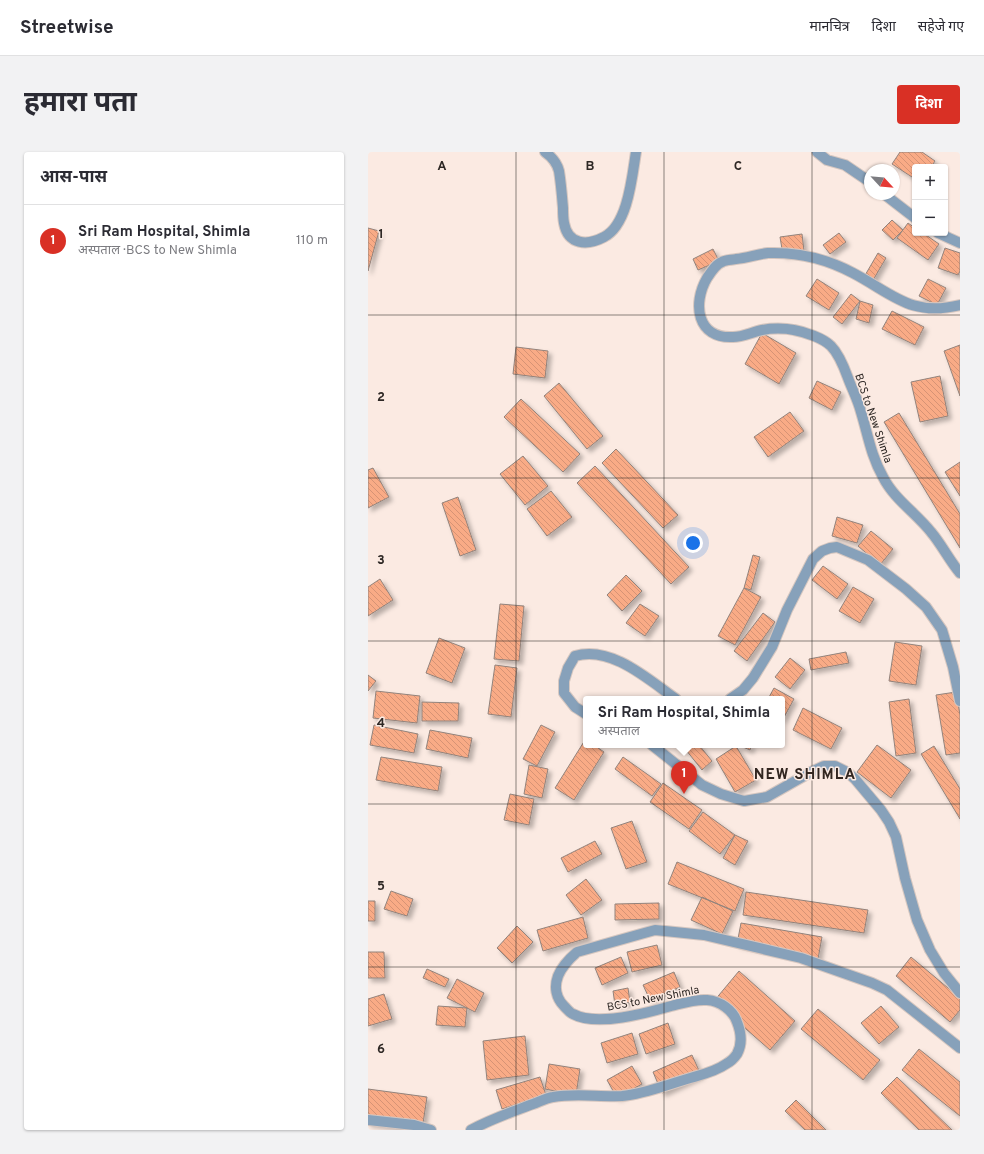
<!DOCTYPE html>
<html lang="hi">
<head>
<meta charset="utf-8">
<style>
	:root { --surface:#fff; --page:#f2f2f3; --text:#2b2b33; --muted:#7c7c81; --line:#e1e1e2; --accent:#d93025 }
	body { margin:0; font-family:Overpass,"Noto Sans Devanagari",sans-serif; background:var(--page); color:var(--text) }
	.controls { position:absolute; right:12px; top:12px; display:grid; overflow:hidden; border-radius:4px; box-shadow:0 1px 3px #0004 }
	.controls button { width:36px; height:36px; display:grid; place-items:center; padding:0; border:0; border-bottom:1px solid var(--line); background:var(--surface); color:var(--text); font:20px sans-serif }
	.compass { position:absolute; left:496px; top:12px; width:36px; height:36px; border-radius:50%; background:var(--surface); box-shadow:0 1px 3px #0004; rotate:116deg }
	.you { position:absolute; left:325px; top:391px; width:14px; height:14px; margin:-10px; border:3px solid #fff; border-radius:50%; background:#1a73e8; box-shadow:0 0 0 6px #1a73e833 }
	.badge { display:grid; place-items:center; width:26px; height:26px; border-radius:50%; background:var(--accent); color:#fff; font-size:13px; font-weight:700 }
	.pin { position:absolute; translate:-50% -33px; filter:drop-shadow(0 1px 2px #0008) }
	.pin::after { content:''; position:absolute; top:21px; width:14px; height:12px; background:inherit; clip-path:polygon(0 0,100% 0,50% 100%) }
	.popup { position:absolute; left:215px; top:544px; width:202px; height:52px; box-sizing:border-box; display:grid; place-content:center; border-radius:4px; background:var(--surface); filter:drop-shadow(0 1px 3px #0005); font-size:13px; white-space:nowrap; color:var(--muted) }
	.popup b { font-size:15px; color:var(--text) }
	.popup::after { content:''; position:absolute; left:50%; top:100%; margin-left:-8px; border:8px solid transparent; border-top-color:var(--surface) }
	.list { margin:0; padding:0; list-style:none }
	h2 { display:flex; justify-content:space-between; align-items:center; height:52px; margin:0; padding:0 16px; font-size:17px }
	h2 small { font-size:13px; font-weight:400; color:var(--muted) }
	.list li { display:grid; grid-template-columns:26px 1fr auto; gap:12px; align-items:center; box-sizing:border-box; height:72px; padding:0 16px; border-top:1px solid var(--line) }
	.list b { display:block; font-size:15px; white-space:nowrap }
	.list p { margin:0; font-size:13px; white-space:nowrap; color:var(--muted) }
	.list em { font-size:13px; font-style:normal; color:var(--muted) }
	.map { position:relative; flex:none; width:592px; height:978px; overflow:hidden; border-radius:4px }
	header { display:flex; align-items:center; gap:24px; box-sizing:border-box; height:56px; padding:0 20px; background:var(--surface); border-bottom:1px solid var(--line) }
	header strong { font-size:19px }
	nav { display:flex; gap:22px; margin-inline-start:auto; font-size:14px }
	.intro { display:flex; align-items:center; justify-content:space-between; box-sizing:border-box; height:96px; padding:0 24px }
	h1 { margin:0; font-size:28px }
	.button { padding:10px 18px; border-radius:4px; background:var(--accent); color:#fff; font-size:14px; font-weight:700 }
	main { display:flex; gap:24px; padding:0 24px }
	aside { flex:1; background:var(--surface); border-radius:4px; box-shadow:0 1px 3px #0004 }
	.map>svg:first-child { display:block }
	.building { fill:url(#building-back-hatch); stroke:#92837c; filter:url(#shadow) }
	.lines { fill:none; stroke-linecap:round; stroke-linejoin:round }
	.street-casing { stroke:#d6c7c0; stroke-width:12 }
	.street { stroke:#87a1ba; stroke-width:10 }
	.grid { fill:none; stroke:#2e2825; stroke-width:1; stroke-opacity:0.55 }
	.labels { text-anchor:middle; stroke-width:3; stroke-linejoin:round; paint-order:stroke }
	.street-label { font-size:11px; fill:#2e2825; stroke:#fbeae2 }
	.district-label { font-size:15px; font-weight:bold; letter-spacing:1px; fill:#322620; stroke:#fbeae2 }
	.grid-label { font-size:13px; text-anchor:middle; font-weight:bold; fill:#2e2825; stroke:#fbeae2; stroke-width:3; stroke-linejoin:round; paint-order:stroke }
</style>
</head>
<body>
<header>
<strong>Streetwise</strong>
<nav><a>मानचित्र</a><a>दिशा</a><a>सहेजे गए</a></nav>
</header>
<div class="intro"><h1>हमारा पता</h1><a class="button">दिशा</a></div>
<main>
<aside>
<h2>आस-पास<small></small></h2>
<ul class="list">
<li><span class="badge">1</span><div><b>Sri Ram Hospital, Shimla</b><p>अस्पताल · BCS to New Shimla</p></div><em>110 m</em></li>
</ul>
</aside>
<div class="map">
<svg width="592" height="978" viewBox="0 0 592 978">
	<defs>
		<pattern id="building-back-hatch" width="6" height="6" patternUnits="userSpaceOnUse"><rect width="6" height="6" fill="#f9ab86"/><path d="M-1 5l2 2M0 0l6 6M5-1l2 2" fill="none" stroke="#d69374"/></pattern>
		<filter id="shadow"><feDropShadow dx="3.5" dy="3.5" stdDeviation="2" flood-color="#0004"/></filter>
	</defs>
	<rect width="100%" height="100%" fill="#fbeae2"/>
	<path class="building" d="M532,0H554L567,9L563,15H547V27L524,12Z
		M524,68L535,78L525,88L514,78Z
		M540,71L547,76V81H555L571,92L560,108L529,86Z
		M0,76L11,79L0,119Z
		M471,81L478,90L462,102L455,93Z
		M434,82L436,99L415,103L412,85Z
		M577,96L592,101V119L590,123L570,116Z
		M345,97L351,109L330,118L325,107Z
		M510,101L518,106L504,130L496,125Z
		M449,127L471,141L461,158L438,144Z
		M560,127L578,136L569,153L551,144Z
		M483,142L492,149L474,172L465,165Z
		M492,149L505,153L501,171L488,167Z
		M524,159L556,175L547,193L514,177Z
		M394,181L428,201L411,232L377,212Z
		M592,193V244L576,199Z
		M148,195L180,199L177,226L145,222Z
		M572,224L580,264L552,270L543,230Z
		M449,229L473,240L464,258L441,246Z
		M191,231L235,284L219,297L176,244Z
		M153,247L212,302L195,320L136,265Z
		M422,260L436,279L400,305L386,285Z
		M531,261L592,362V396L516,270Z
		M248,297L310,363L295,376L234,311Z
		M155,304L180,334L157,353L132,322Z
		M592,310V344L577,320Z
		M227,314L321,415L303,432L209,331Z
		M5,316L21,345L0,356V318Z
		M183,339L204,365L179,384L159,357Z
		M90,345L108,398L92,404L74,351Z
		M469,365L495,373L489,391L464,384Z
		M503,379L525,397L512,413L490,394Z
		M385,403L392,405L383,438L376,436Z
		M455,414L480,432L469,447L444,428Z
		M258,423L274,439L254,459L239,443Z
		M12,427L25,448L0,464V435Z
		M485,435L506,447L492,471L471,459Z
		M376,436L393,445L367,493L350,484Z
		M132,452L156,454L151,509L126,507Z
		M272,452L291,464L277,484L258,471Z
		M395,461L407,470L379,509L366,499Z
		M71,486L97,496L84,531L58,521Z
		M527,490L554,494L548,533L521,529Z
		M478,500L481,511L443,518L441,507Z
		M422,506L437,518L422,537L407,525Z
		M127,513L149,516L143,565L120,562Z
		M0,523L8,529L0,539Z
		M406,536L426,547L414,569V547H400Z
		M8,539L52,544L49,571L5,566Z
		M588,540L592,563V601L578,603L568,543Z
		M541,547L548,601L528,604L521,550Z
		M54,550L91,551L90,569H54Z
		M435,556L474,576L463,597L425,578Z
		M6,573L50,582L46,601L2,593Z
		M173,573L187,580L169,614L155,607Z
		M62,578L104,586L100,606L58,597Z
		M217,588L218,593H226L236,600L206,648L187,636Z
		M314,593H331L344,609L334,618Z
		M370,593H384L382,598Z
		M509,593L543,618L523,646L489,620Z
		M368,594L388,628L367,640L348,607Z
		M566,594L592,637V667L553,602Z
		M13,605L74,615L70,639L8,628Z
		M255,605L293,632L284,644L247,617Z
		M161,613L180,617L174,646L156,642Z
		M295,631L334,658L321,677L282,650Z
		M142,642L166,647L161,673L136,668Z
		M335,660L367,683L352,702L321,679Z
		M264,669L279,710L258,717L243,676Z
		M367,683L380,689L367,713L355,706Z
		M227,689L234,702L200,720L193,706Z
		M309,710L376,737L367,759L300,732Z
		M218,727L234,748L213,763L198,743Z
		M23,739L45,747L39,764L16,757Z
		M378,740L500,758L496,781L375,763Z
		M334,745L365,759L354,782L323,768Z
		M0,749H7V769H0Z
		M291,751V767L247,768V752Z
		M215,765L220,786L175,799L169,778Z
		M373,771L454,785L450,807L369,792Z
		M149,774L165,790L144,811L129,796Z
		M289,793L294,813L264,820L259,800Z
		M0,800H16L17,826H0Z
		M253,805L260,821L234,833L227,816Z
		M543,805L592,846V858L582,870L528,824Z
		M59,817L81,827L77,835L55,826Z
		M371,819L427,869L402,898L346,849Z
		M306,820L312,835L282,848L275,833Z
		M89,827L116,841L107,860L79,846Z
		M260,836L262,850L247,853L245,839Z
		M16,842L24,867L0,874V847Z
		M70,854L99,856L97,875L68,873Z
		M513,854L531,875L511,892L493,871Z
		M450,857L512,908L495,928L433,877Z
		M300,871L307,892L278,902L271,882Z
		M264,881L270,902L239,911L233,891Z
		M157,884L161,923L119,928L115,889Z
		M551,897L592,930V964L534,918Z
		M324,903L333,923L294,941L285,920Z
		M181,912L212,917L208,943L177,937Z
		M264,914L274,932L249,946L239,928Z
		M172,925L178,943L134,957L128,938Z
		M529,925L584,978H551L513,941Z
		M0,937L59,945L54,978L0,971Z
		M428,948L458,978H437L417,959Z"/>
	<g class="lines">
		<g class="street-casing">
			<path id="street" d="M177,0C184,5 189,11 191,19C193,31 194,44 195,56C195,61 195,66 196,71C200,93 219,94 236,85C260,73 264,25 268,0
				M449,0L459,8L477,13L502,30
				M516,42L547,66
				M570,81L592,91
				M592,153C542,165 525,142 485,121C459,107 429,100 400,101C390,102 379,106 368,107C364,108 357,108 354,110C348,112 343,120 339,126C324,152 329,187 365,185C375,185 384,180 394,178C403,176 417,176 426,178C437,180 455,186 463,194C471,202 476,215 480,226C484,237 490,248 493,260C500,283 503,304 515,325C526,347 548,361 563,380C574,393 581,408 592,421
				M362,547L375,538L385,526L404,495L419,458L445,407L454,399L462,396L469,395L500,408L538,437L558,455L574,478L585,515L592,549
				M218,562L207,555L196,541V529L200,516L207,504C243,493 281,528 308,547
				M284,593L334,633L353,642L376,649L399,645L443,620L456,614H467L479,620L487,627L513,658L521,670L528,685L537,726L549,768L562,798L576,821L592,841
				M0,968L46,973L63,978
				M103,978C123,967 144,960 165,952C171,950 178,946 185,945C207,941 231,945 254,944C276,942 298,933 319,927C332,923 347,920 358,912C362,910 367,905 369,902C375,891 373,880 369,870C365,858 352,849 339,848C327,847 315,851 303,854C279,861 229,875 205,862C202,861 199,857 196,854C188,846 186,835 190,824C194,814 201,807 209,800L287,778L336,783L433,806L504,831L519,838L592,896"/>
		</g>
		<use href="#street" class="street"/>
	</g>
	<path class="grid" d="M148,0V978M296,0V978M444,0V978M0,163H592M0,326H592M0,489H592M0,652H592M0,815H592"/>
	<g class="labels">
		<g class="street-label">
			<text transform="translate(506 266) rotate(71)" y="4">BCS to New Shimla</text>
			<text transform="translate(285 846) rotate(-11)" y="4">BCS to New Shimla</text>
		</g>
		<g class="district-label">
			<text x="437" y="627">NEW SHIMLA</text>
		</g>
	</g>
	<g class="grid-label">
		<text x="74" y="18">A</text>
		<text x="222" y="18">B</text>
		<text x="370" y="18">C</text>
		<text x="13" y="86">1</text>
		<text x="13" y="249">2</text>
		<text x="13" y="412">3</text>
		<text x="13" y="575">4</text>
		<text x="13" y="738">5</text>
		<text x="13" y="901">6</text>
	</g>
</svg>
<div class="controls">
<button>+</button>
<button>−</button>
</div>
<svg class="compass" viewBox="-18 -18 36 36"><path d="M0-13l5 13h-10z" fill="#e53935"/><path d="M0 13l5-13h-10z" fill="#7c7c81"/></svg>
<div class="you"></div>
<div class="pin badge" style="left:316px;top:642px">1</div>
<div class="popup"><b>Sri Ram Hospital, Shimla</b>अस्पताल</div>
</div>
</main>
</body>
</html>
